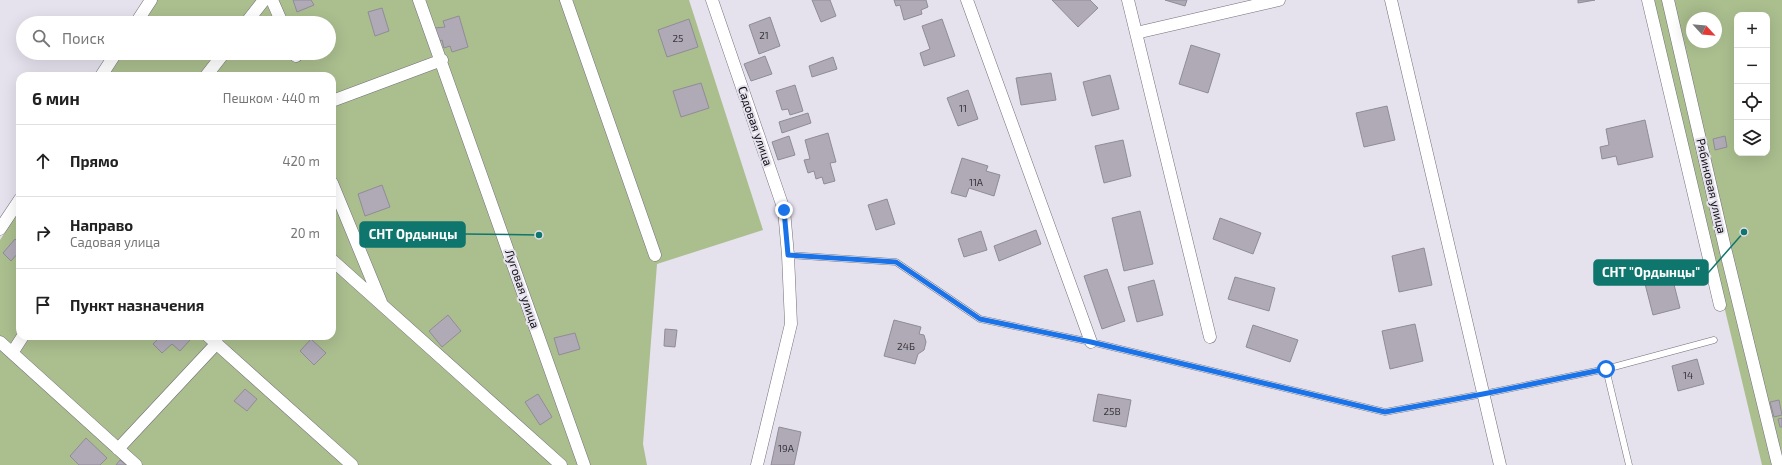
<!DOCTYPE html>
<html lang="ru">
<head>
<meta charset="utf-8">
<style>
	:root { --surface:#fff; --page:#f2f2f2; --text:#222; --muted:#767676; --line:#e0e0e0 }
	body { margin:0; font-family:"Exo 2",sans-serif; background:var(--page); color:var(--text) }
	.controls { position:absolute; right:12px; top:12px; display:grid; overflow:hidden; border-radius:8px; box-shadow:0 4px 16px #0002 }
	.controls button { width:36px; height:36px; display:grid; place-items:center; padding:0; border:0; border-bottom:1px solid var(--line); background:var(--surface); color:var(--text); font:20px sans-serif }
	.compass { position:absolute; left:1686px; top:12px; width:36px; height:36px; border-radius:50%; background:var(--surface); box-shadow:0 4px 16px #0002; rotate:116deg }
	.stop { position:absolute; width:12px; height:12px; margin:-9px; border:3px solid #1a73e8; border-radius:50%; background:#fff }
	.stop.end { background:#1a73e8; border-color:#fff; box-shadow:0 1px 4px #0008 }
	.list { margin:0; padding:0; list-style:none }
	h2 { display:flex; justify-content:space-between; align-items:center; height:52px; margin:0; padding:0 16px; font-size:17px }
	h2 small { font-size:13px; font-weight:400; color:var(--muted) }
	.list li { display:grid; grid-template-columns:26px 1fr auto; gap:12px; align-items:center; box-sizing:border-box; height:72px; padding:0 16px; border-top:1px solid var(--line) }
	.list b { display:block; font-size:15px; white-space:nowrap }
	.list p { margin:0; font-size:13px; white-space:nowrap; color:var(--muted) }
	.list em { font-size:13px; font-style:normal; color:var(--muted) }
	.icon { flex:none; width:22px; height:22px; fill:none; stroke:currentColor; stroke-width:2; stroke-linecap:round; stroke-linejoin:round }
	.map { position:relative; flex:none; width:1782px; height:465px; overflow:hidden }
	.search { position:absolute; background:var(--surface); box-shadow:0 4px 16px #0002; left:16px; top:16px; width:320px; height:44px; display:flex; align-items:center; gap:10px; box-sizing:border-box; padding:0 14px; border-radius:22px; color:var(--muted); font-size:15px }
	.panel { position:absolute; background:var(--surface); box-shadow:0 4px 16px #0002; left:16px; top:72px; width:320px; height:268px; border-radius:12px }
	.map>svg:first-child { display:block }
	.green { fill:#aabe8e; fill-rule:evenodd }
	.building { fill:#afaab6; stroke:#908c97 }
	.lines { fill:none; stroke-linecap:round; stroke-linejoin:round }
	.lane-casing { stroke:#736f7a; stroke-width:7 }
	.street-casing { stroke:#736f7a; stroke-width:13 }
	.lane { stroke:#fff; stroke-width:6 }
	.street { stroke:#fff; stroke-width:12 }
	.route { stroke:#1a73e8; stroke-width:5 }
	.labels { text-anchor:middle; stroke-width:4; stroke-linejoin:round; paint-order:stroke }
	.number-label { font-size:10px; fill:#39363c }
	.street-label { font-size:12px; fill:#121014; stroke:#e5e1ed }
	.leader { fill:none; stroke:#0f766e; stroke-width:1.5 }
	.callout-dot { fill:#0f766e; stroke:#e5e1ed; stroke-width:1.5 }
	.callout { fill:#0f766e; stroke:#0f766e; stroke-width:1.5 }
	.callout-label { font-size:13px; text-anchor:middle; font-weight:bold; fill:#fff }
</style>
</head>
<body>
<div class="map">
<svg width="1782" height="465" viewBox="0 0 1782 465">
	<rect width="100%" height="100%" fill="#e5e1ed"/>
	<path class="green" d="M156,0H689L763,230L657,264L643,444L647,465H0V240L20,209V336H332V76H106L121,53H329V23H141Z
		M1654,0H1782V465H1762L1725,310ZM1737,15H1767V153H1737ZM1692,18H1716V42H1692Z"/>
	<path class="building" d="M293,0H311L314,5L297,12Z
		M812,0H830L836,16L821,22Z
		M894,0H926L928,7L921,10L922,14L904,20L900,5L896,6Z
		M1052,0H1090L1098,8L1078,27Z
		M1165,0H1187L1185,6Z
		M1578,0H1595L1578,3Z
		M382,8L389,31L375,36L368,12Z
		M459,16L468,47L452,52L450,46L444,48L442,40L439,41L435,28L445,27L443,21Z
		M770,17L780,46L759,54L749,25Z
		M689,19L698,47L667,57L658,30Z
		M942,19L955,56L924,66L920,53L930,49L922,26Z
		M1191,45L1220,54L1208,93L1179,84Z
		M765,56L772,74L751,81L744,64Z
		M833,57L837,69L812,77L809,66Z
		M1051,73L1056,100L1021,105L1016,78Z
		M1110,75L1119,109L1092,116L1083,82Z
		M701,83L709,108L681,117L673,91Z
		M795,85L803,111L790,115L788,109L782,110L776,91Z
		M968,90L978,119L958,126L947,98Z
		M1387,106L1395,140L1364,147L1356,113Z
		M808,113L811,123L782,133L779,122Z
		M1645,120L1653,157L1618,165L1616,156L1602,159L1600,147L1609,145L1606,129Z
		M828,133L836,162L830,163L835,181L824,184L822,177L816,179L814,171L808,173L804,160L810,159L805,140Z
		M789,136L795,155L778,160L772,142Z
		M1725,136L1727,147L1715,150L1713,139Z
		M1123,140L1131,176L1104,183L1095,146Z
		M962,158L988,166L986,171L1000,175L994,196L969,188L966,197L951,193Z
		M382,185L390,207L365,216L358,194Z
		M887,199L895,224L876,230L868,205Z
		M1140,211L1153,264L1124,271L1112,218Z
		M1220,218L1261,233L1253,254L1213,239Z
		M1036,230L1041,244L999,261L994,246Z
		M981,231L987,250L964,257L958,239Z
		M15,239L20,243V251L11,261L3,253Z
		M1424,248L1432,285L1399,292L1392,256Z
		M1107,269L1125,321L1102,329L1084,276Z
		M1670,269L1680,308L1653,315L1643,276Z
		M1235,277L1275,288L1269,311L1228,299Z
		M1154,280L1163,315L1137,322L1128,287Z
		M448,315L461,331L442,347L429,331Z
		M894,320L921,327L919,334L924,335L926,342L924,350L918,354L915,364L884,356Z
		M1415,324L1423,361L1390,369L1382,331Z
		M1253,325L1298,340L1290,362L1246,347Z
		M665,329L677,330L675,347L664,346Z
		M575,333L580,349L559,355L554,338Z
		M161,336H186L190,340L180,351L172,344L162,353L153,344Z
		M311,339L326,353L314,365L300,351Z
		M1697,359L1704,384L1678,391L1672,366Z
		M245,389L257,399L247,411L234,401Z
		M538,394L552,417L540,425L525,402Z
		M1098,394L1131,400L1126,427L1093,421Z
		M1779,400L1782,415L1774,417L1770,402Z
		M1782,418V427H1780L1778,419Z
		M779,427L801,432L794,465H771Z
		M86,438L107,458L100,465H79L70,456Z
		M120,460L126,465H116Z"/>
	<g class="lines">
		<g class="lane-casing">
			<path id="lane" d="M788,255L896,262L980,319L1091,342L1385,412L1483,394L1606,369L1629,465
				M1606,369L1714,340"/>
		</g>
		<g class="street-casing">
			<path id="street" d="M272,0L282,23
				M419,0L584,465
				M566,0L655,255
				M712,0L784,210L788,255L791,324L757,465
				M967,0L1091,342
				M1128,0L1210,337
				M1391,0L1500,465
				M1648,0L1720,305
				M1668,0L1725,248L1778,465
				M136,23L151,0
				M246,23L264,0
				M1136,33L1279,0
				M294,53L296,56
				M101,76L116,53
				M206,76L224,53
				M332,101L442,60
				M332,183L381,302
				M0,229L20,199
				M332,260L561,465
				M208,336L352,465
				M0,342L136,465
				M12,353L23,336
				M118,449L217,343"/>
		</g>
		<use href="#lane" class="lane"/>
		<use href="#street" class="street"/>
	</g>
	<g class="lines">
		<path class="route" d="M784,210L788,255L896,262L980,319L1091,342L1385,412L1483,394L1606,369"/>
	</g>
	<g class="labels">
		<g class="number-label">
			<text x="764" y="39">21</text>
			<text x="678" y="42">25</text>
			<text x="963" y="112">11</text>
			<text x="976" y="186">11А</text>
			<text x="906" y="350">24Б</text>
			<text x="1688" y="379">14</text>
			<text x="1112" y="415">25В</text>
			<text x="786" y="452">19А</text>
		</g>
		<g class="street-label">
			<text transform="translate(755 126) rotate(71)" y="4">Садовая улица</text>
			<text transform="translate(1711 186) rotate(77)" y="4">Рябиновая улица</text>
			<text transform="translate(522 289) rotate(71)" y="4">Луговая улица</text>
		</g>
	</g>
	<path class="leader" d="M539 235L465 234M1744 232L1708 273"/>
	<g class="callout-dot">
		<circle cx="539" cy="235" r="4"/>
		<circle cx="1744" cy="232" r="4"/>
	</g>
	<g class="callout">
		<rect x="360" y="222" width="105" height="25" rx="4"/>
		<rect x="1594" y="260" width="114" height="25" rx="4"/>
	</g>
	<g class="callout-label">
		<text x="413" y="239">СНТ Ордынцы</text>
		<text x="1651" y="277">СНТ "Ордынцы"</text>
	</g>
</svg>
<div class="controls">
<button>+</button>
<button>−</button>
<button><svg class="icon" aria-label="locate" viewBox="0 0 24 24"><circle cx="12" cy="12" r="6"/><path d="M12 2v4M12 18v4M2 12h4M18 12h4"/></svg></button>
<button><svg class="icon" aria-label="layers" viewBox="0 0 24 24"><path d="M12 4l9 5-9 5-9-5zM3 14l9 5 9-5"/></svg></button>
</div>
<svg class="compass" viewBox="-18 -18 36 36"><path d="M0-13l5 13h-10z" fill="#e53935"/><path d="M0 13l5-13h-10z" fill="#767676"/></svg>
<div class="stop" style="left:1606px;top:369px"></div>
<div class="stop end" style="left:784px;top:210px"></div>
<div class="search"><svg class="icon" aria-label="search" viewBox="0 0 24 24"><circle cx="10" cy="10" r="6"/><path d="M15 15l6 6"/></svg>Поиск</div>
<section class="panel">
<h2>6 мин<small>Пешком · 440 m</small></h2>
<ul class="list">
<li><svg class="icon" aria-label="ahead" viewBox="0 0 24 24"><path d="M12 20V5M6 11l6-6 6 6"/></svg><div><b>Прямо</b></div><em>420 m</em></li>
<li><svg class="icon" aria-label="right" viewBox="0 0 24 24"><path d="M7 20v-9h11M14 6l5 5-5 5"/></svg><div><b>Направо</b><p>Садовая улица</p></div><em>20 m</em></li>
<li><svg class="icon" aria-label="arrive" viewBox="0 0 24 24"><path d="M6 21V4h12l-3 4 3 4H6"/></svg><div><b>Пункт назначения</b></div></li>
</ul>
</section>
</div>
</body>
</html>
